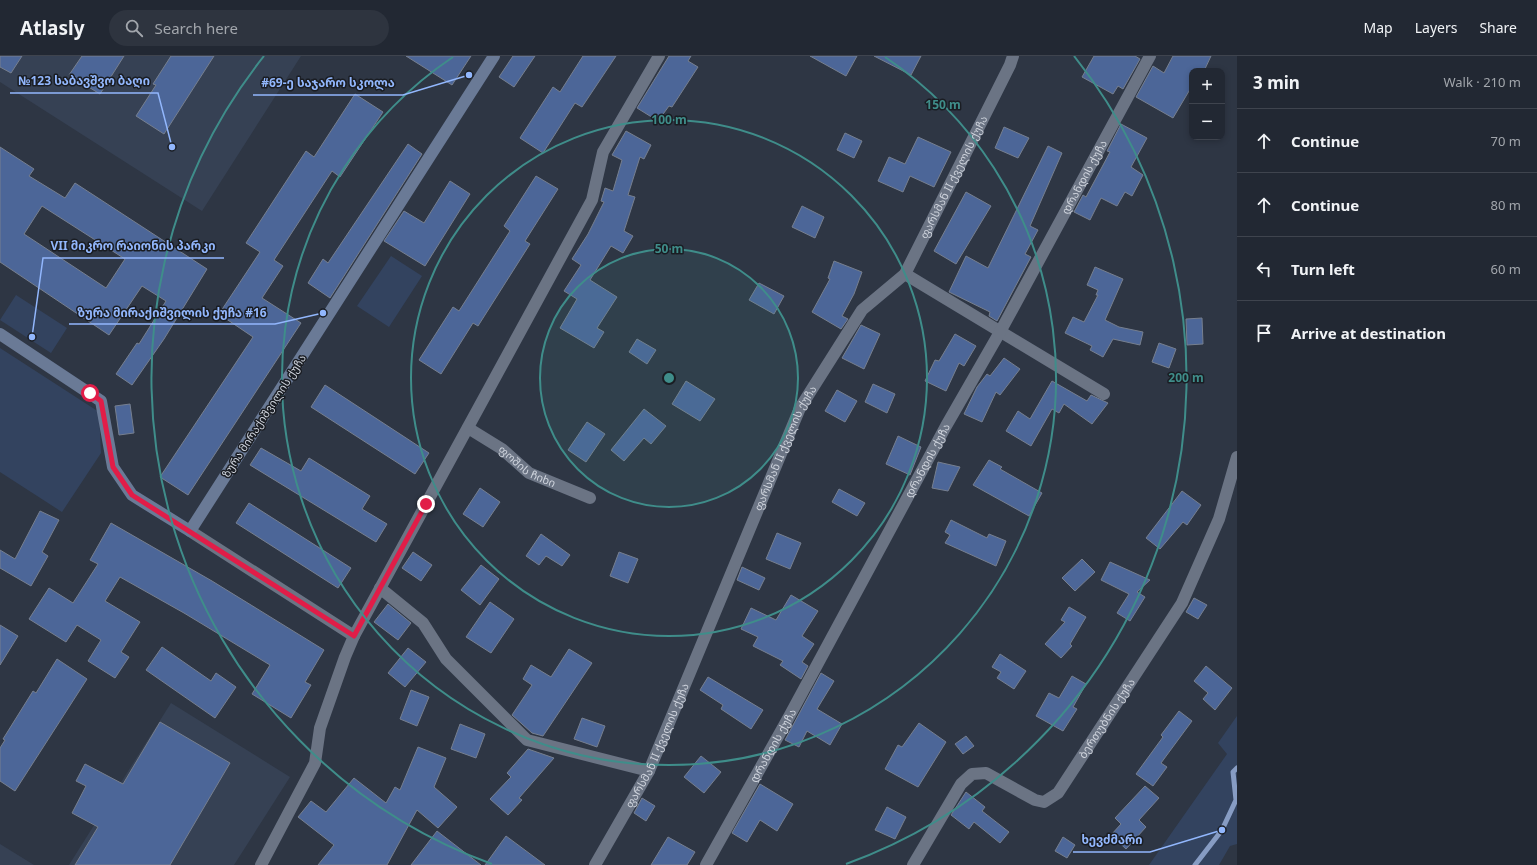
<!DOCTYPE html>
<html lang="en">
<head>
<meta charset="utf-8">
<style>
	:root { --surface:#222833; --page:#2e343f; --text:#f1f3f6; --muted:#a2a6ac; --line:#3f444e }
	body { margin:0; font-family:"Noto Sans","Noto Sans Georgian",sans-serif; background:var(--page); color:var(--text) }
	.controls { position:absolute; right:12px; top:12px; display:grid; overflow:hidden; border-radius:8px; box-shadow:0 2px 6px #0003 }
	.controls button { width:36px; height:36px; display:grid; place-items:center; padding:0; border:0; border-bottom:1px solid var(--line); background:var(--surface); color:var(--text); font:20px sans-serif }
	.stop { position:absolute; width:12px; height:12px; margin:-9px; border:3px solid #e11d48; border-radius:50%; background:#fff }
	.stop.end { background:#e11d48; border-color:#fff; box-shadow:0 1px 4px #0008 }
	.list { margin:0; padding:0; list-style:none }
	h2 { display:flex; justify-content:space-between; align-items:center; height:52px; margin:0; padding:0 16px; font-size:17px }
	h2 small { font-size:13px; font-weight:400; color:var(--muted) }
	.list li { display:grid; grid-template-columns:26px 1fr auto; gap:12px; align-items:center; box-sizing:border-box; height:64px; padding:0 16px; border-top:1px solid var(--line) }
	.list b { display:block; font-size:15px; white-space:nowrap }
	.list em { font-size:13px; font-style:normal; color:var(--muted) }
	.icon { flex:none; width:22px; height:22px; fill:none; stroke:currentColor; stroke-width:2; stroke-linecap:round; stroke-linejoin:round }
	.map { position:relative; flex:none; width:1237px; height:809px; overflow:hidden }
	header { display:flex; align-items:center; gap:24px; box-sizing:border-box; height:56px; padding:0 20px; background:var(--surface); border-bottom:1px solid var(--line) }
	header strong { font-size:19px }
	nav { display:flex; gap:22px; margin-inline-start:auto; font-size:14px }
	.search { width:280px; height:36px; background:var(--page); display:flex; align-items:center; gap:10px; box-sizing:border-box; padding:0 14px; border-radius:22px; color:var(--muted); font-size:15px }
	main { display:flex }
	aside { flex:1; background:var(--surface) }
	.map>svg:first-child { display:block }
	.built { fill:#364154 }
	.green { fill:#33435f }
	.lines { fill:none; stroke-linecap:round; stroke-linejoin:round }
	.stream { stroke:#879cc3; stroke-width:5 }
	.building { fill:#4c6698; stroke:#767f8f; fill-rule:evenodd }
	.street { stroke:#6b7484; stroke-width:12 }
	.secondary { stroke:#6a7a96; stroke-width:12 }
	.route { stroke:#e11d48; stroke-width:5 }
	.ring { fill:none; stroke:#3f8d8a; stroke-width:2 }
	.labels { text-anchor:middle; stroke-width:3; stroke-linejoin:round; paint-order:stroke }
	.street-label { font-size:11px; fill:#ced3dc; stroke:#1a1d23 }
	.centre { fill:#3f8d8a; stroke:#1a1d23; stroke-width:2 }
	.ring-label { font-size:12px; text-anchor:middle; font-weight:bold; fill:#3f8d8a; stroke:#1a1d23; stroke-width:3; stroke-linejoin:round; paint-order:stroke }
	.leader { fill:none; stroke:#92b7fd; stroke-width:1.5 }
	.callout-dot { fill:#92b7fd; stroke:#1a1d23; stroke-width:1.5 }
	.callout-label { font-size:12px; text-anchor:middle; font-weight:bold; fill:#92b7fd; stroke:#1a1d23; stroke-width:3; stroke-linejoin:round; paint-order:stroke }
</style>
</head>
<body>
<header>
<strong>Atlasly</strong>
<div class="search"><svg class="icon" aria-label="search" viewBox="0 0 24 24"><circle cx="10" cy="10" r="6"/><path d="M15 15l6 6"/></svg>Search here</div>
<nav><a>Map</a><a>Layers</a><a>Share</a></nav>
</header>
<main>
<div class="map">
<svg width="1237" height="809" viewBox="0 0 1237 809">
	<rect width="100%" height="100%" fill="#2e3644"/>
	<path class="built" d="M0,0H301L202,155L0,26Z
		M171,647L290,721L234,809H69Z
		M0,788L34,809H0Z"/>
	<path class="green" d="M391,200L422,220L389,271L357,250Z
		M16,239L67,272L51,297L0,264Z
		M0,292L99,356L101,397L62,456L0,416Z
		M1237,660V788L1230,790L1219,809H1149L1227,698L1218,687Z"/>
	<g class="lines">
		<path class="stream" d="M1195,809L1222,774L1236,744L1233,716L1237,712"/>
	</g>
	<path class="building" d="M0,0H22L11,17L0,11Z
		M82,0H124L100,38L69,19Z
		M171,0H214L164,78L136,60L156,29L153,28Z
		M406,0H471L452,29Z
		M513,0H535L514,31L499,21Z
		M583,0H616L582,51L575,47L543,97L520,82L553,31L560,36Z
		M669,0H691L688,5L698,11L672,51L669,50L658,65L637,52Z
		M810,0H857L846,20Z
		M874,0H921L911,19Z
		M1094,0H1135L1140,3L1123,33L1118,30L1113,38L1082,21Z
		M1173,0H1211L1204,15H1192V30L1173,62L1136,41L1153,10L1164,17Z
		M355,38L383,56L340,121L332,115L274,204L283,210L262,242L301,267L188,439L160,421L253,281L219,258L260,196L246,187L306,95L314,101Z
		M1121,68L1147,82L1131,111L1143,119L1132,140L1125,136L1117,150L1101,142L1090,164L1074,156L1083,139L1086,141L1110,96L1107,95Z
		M1004,71L1029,82L1018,102L995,92Z
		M626,75L651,89L644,103L640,101L628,139L635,141L624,175L633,180L623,197L611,190L590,224L617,241L597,272L604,276L594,292L560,272L577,243L564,235L581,209L572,203L588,178L604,146L601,145L605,132L613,135L622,104L612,99Z
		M845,77L862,85L854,102L837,94Z
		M918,81L951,96L934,131L910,120L903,136L878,125L889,101L905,108Z
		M408,88L422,98L330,242L308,227L323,203L328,207Z
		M1048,90L1062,97L1030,170L1038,174L1025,198L1031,201L997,265L989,260L990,256L949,236L966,200L988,212Z
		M0,91L34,113L29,120L65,142L75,127L207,213L164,283L132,329L116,318L137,287L139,288L166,245L142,230L109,279L0,206ZM42,150L125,203L106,232L24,178Z
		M536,120L558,133L525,185L530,188L478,270L473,267L441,318L419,304L453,251L459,255L510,175L504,170Z
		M450,125L470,138L425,210L384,185L404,155L424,167Z
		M966,136L991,150L956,208L934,195Z
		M802,150L824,161L815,182L792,171Z
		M834,205L862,216L854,238L842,260L848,263L841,273L812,256L830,223L828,222Z
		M1095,211L1123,223L1105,264L1119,271L1143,276L1140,289L1113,283L1103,301L1090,294L1092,290L1065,277L1073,261L1084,266L1098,239H1096L1098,234L1087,229Z
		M759,227L784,240L774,258L749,244Z
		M1202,262L1203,288L1187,289L1186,263Z
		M861,269L880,278L864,313L842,302Z
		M955,278L976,290L964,310L959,307L946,335L925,325L935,304L939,305Z
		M637,283L656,294L647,308L629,296Z
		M1159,287L1176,293L1169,312L1152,306Z
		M1004,302L1020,313L1000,339L996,336L982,366L964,358L977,331L987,318L990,320Z
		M686,325L715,343L700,365L672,348Z
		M1052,325L1087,345L1091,339L1108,347L1092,368L1064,348L1059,357L1052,353L1031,390L1006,375L1018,355L1030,363Z
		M873,328L895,338L887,357L865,346Z
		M325,329L429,397L415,418L311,351Z
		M837,334L857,345L845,366L825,355Z
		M130,348L134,377L119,379L115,350Z
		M644,353L666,370L651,388L644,382L624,405L611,394Z
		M587,366L605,378L586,406L568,394Z
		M898,380L921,391L910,419L886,408Z
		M261,392L301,415L309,402L370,440L362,453L387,468L376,486L250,409Z
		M989,404L1002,411L1000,413L1042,437L1029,460L973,429Z
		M938,406L960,411L948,435L932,432Z
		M480,432L500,446L483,471L463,458Z
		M839,433L865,447L857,460L832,446Z
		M1182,435L1201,449L1187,469L1183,466L1160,493L1146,482Z
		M249,447L351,512L338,532L236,467Z
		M40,455L59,464L42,496L48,500L31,530L0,512V494L15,503Z
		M951,464L987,482L989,478L1006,485L996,510L945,487L950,479L945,476Z
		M111,467L212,525L324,594L305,626L311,629L291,662L252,638L270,609L184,557L120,521L105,545L140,566L121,596L129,601L115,622L88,605L101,584L77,569L66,586L29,563L49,532L73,547L98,508L90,504Z
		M777,477L801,487L790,513L766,503Z
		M541,478L570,499L562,510L546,500L539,509L526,500Z
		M413,496L432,509L421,525L402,512Z
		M619,496L638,503L628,527L610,520Z
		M1082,503L1095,516L1075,535L1062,522Z
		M1110,506L1150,524L1137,536L1145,541L1130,565L1117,557L1129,538L1101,524Z
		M481,509L499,523L480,549L461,534Z
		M742,511L765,522L759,534L737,524Z
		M791,539L818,555L802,580L814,588L802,606L808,610L801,623L780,609L783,605L753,590L758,581L741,573L751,552L776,564Z
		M1194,542L1207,549L1198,563L1186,556Z
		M490,546L514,563L491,597L466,581Z
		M388,548L411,567L398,584L374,566Z
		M1069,551L1086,561L1070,588L1072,590L1061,602L1045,588L1065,566L1061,564Z
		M0,569L18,580L0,609Z
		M162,591L211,625L216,617L236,631L215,662L146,614Z
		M408,592L426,606L405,631L388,617Z
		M569,593L592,607L543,680L532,677L512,659L532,629L523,623L531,609L551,621Z
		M1000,598L1026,615L1014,633L997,622L1001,616L992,611Z
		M57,603L87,623L15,735L0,725V692L5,684L3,683L33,635L36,637Z
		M1206,610L1232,632L1215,654L1203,643L1208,637L1194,625Z
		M821,617L834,625L817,653L842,668L830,689L807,675L799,691L785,684Z
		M1072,620L1086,628L1073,651L1077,653L1063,675L1036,660L1049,637L1059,642Z
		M708,621L763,654L751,673L721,653L723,649L700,634Z
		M411,634L429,641L417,670L400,663Z
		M1179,655L1192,665L1161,707L1167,711L1153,730L1136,718L1163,681L1161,679Z
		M582,662L605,670L597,691L574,683Z
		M160,666L230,707L170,809H75L98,771L72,757L86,730L76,725L85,708L123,728Z
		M919,667L946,686L918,731L885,713L898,689L902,691Z
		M460,668L485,678L476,702L451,693Z
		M966,680L974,690L963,698L955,688Z
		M418,691L446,702L434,731L457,751L438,772L417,754L387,809H318L334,789L298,761L311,745L326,756L354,722L386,747L395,731L400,734Z
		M528,693L554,702L519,742L522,744L508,759L490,743L511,721L507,717Z
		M701,700L721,716L704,737L684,721Z
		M760,728L793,748L777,775L760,764L747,786L732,777Z
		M1145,730L1159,742L1139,764L1146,771L1126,793L1111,779L1121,768L1115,762Z
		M966,736L985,751L982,755L1009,776L1000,787L974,766L969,773L951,759Z
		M642,742L655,750L646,765L634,757Z
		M887,751L906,761L895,783L875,774Z
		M437,775L481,809H411Z
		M506,780L545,809H485Z
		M668,781L695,796L687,809H651Z
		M1063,781L1075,789L1067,802L1055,795Z"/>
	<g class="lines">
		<g class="street">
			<path d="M905,218L1104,338"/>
			<path id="s1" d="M468,372L502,393L529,417L590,442"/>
			<path d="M190,475L354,580"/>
			<path d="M380,532L423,567L446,603L527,684L649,715"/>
			<path d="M261,809L315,707L320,672L345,601L354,580L592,144L603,96L659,0"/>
			<path id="s2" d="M595,809L649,715L800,352L862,254L905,218L1010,9L1013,0"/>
			<path id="s3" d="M706,809L790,659L946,370L1000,276L1150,0"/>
			<path id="s4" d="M913,809L961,728L972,718L986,717L1035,744L1044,746L1058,737L1182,547L1219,463L1237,401"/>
		</g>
		<path class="secondary" d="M0,278L101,345L113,411L132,439L190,475L494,0"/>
	</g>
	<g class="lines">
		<path class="route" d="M90,337L101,345L113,411L132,439L354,580L426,448"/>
	</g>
	<circle cx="669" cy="322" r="129" fill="#3f8d8a" fill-opacity=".12"/>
	<g class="ring">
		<circle cx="669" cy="322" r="129"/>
		<circle cx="669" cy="322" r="258"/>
		<path d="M885 1A387 387 0 1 1 453 1"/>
		<path d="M492 808A517 517 0 0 1 264 0M1074 0A517 517 0 0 1 846 808"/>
	</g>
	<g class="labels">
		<g class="street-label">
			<text dy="4" stroke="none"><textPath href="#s2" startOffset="782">ფარსმან II ქველის ქუჩა</textPath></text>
			<text dy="4" stroke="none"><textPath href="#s3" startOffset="785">დრანდის ქუჩა</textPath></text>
			<text transform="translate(264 360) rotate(-57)" y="4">ზურა მირაქიშვილის ქუჩა</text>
			<text dy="4" stroke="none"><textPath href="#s2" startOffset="459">ფარსმან II ქველის ქუჩა</textPath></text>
			<text dy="4" stroke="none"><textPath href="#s3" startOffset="461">დრანდის ქუჩა</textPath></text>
			<text dy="4" stroke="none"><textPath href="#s1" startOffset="71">ფოშის ჩიხი</textPath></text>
			<text dy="4" stroke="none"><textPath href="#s4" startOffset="294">ბერთუბნის ქუჩა</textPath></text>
			<text dy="4" stroke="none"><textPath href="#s3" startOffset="137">დრანდის ქუჩა</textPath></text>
			<text dy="4" stroke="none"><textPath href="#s2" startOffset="135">ფარსმან II ქველის ქუჩა</textPath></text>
		</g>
	</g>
	<circle cx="669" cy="322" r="6" class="centre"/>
	<g class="ring-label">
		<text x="943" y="53">150 m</text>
		<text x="669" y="68">100 m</text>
		<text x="669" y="197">50 m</text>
		<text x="1186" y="326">200 m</text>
	</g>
	<path class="leader" d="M172 91L158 37H10M469 19L403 39H253M32 281L43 202H224M323 257L275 268H69M1222 774L1150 796H1073"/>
	<g class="callout-dot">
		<circle cx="172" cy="91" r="4"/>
		<circle cx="469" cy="19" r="4"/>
		<circle cx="32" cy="281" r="4"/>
		<circle cx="323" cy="257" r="4"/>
		<circle cx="1222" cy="774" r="4"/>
	</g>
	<g class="callout-label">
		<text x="84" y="29">№123 საბავშვო ბაღი</text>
		<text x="328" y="31">#69-ე საჯარო სკოლა</text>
		<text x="133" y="194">VII მიკრო რაიონის პარკი</text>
		<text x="172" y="261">ზურა მირაქიშვილის ქუჩა #16</text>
		<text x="1112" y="788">ხევძმარი</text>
	</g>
</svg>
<div class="controls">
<button>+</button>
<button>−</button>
</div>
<div class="stop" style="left:90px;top:337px"></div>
<div class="stop end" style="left:426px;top:448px"></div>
</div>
<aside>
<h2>3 min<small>Walk · 210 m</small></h2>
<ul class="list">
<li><svg class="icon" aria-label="ahead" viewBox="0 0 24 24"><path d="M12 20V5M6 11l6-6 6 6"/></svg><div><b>Continue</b></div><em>70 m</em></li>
<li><svg class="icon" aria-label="ahead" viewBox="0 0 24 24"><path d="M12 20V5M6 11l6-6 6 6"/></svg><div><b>Continue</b></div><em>80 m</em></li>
<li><svg class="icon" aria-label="left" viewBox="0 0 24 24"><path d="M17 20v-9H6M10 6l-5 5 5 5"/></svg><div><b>Turn left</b></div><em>60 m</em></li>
<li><svg class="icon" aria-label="arrive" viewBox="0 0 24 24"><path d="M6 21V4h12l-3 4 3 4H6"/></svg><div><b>Arrive at destination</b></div></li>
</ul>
</aside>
</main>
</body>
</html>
